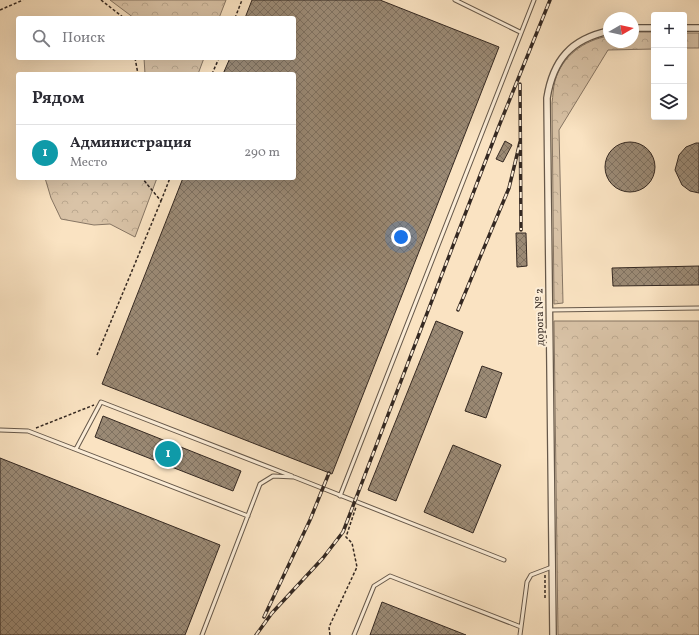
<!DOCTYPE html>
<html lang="ru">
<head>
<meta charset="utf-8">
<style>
	:root { --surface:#fff; --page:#f7f7f7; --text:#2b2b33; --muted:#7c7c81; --line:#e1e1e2; --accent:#1a73e8 }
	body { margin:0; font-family:Vollkorn,serif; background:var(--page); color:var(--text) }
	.controls { position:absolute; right:12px; top:12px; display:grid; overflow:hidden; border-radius:4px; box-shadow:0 4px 16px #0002 }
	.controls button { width:36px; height:36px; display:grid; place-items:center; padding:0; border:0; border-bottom:1px solid var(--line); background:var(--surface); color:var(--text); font:20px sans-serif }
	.compass { position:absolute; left:603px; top:12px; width:36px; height:36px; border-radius:50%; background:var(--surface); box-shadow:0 4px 16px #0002; rotate:81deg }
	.you { position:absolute; left:401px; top:237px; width:14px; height:14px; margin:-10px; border:3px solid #fff; border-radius:50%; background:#1a73e8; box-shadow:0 0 0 6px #1a73e833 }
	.badge { display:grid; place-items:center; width:26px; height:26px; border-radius:50%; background:var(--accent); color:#fff; font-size:13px; font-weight:700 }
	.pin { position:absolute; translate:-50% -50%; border:2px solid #fff; box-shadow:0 1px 4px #0006 }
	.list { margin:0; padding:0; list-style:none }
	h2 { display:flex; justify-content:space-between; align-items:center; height:52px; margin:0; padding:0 16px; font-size:17px }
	h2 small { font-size:13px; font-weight:400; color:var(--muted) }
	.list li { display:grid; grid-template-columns:26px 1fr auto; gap:12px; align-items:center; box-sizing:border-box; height:56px; padding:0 16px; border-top:1px solid var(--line) }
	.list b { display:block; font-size:15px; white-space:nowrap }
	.list p { margin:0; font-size:13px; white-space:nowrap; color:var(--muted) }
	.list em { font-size:13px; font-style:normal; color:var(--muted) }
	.icon { flex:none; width:22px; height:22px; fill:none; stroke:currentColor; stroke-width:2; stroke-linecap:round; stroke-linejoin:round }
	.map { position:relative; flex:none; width:699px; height:635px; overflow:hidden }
	.search { position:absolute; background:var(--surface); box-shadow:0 4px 16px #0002; left:16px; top:16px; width:280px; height:44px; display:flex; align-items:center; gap:10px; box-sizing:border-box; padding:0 14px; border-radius:4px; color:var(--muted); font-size:15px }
	.panel { position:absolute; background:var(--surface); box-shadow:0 4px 16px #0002; left:16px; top:72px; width:280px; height:108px; border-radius:4px }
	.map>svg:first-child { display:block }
	.forest { fill:url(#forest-crowns); stroke:#877664 }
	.building { fill:url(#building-cross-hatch); stroke:#352922 }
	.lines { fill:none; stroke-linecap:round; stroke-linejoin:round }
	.lane-casing { stroke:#66584a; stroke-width:5 }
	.street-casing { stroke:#66584a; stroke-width:8 }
	.path { stroke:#352922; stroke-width:1.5; stroke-dasharray:3 2; stroke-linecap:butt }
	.lane { stroke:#fcedd7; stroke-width:3 }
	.street { stroke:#fcedd7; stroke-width:5.5 }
	.rail-casing { stroke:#352922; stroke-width:3.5 }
	.rail { stroke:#fcedd7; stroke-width:2; stroke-dasharray:6; stroke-linecap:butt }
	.labels { text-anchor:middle; stroke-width:4; stroke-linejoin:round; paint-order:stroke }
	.street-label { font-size:11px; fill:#352922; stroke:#fcedd7 }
</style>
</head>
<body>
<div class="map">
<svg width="699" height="635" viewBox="0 0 699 635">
	<defs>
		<pattern id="forest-crowns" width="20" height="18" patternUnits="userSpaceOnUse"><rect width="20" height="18" fill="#d9c3a7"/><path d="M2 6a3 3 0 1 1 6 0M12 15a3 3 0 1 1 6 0" fill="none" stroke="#bba88f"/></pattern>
		<pattern id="building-cross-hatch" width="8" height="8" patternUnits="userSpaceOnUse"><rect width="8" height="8" fill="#9b8a75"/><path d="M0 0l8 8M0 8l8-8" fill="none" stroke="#7f7160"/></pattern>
	</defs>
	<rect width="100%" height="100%" fill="#fae3c2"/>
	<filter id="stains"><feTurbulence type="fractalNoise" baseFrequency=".005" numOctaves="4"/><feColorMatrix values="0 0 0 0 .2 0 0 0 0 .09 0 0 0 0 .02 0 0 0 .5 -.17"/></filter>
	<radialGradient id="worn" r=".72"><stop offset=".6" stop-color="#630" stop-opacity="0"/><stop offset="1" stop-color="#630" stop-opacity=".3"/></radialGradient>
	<path class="forest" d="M110,0H226L219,18H134Z
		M633,32H654V49L608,50L559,130L563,303L554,304L552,103C553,96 553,88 555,81C562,56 584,40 609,36V42H633Z
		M684,33H699V48H684Z
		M144,58H204L198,74H145Z
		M45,178H157L135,237L110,224L94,225L61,219L51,198Z
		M554,321H699V635H558Z"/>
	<path class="building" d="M252,0H380L499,47L332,474L102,384L183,178H294V74H223L230,58H294V18H245Z
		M505,141L512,145L503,162L496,159Z
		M605 167a25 25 0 1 1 50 0a25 25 0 1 1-50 0Z
		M696,143H699V193L690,191L682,185L675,170L679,155L686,147Z
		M516,233H526L527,266L517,267Z
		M699,266V285L613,286L612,268Z
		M436,321L463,332L396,501L368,490Z
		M482,366L502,373L486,418L465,411Z
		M103,416L241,471L233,491L95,437Z
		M453,445L501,465L473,533L424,512Z
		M0,458L220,545L185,635H0Z
		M382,602L466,635H370Z"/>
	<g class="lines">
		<g class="lane-casing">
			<path id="lane" d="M455,0L520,32
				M549,310L699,308
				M0,430L28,431L248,516
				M76,449L101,402L292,476
				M340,496L534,0
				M202,635L260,484L273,476L294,477L504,560
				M354,635L374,586L390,576L521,627
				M520,635L527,582L531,575L552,567"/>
		</g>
		<g class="street-casing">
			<path id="street" d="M633,28H654
				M684,28H699
				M553,635L547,98C553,60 571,39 609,31"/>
		</g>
		<path class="path" d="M101,0L124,18
			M0,10L23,0
			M235,18L242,0
			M135,58L138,74
			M212,74L219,58
			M161,201L170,178
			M97,355L161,201L142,178
			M36,428L94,405
			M545,575V598
			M330,635L329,627L357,567L352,543L346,537L356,507"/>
		<use href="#lane" class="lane"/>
		<use href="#street" class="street"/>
		<g class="rail-casing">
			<path id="rail" d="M520,84L521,230
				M458,310L509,188L520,142
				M264,617L310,520L329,473
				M256,635L272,613L323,558L343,532L499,126L550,0"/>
		</g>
		<use href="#rail" class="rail"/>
	</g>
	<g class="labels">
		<g class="street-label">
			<text transform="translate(539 317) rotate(-91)" y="4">дорога № 2</text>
		</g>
	</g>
	<rect width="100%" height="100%" filter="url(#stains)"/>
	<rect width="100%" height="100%" fill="url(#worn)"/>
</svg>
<div class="controls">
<button>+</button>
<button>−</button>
<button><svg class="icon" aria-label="layers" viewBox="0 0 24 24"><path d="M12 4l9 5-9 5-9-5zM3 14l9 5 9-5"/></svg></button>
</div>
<svg class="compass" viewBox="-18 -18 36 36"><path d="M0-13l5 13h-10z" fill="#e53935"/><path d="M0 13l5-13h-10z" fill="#7c7c81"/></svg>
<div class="you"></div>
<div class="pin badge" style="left:168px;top:454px;background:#0f9aa8">1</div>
<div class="search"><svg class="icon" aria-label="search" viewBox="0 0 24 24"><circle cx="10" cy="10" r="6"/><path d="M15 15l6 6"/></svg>Поиск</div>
<section class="panel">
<h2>Рядом<small></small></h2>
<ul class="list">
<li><span class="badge" style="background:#0f9aa8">1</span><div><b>Администрация</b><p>Место</p></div><em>290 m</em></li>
</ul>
</section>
</div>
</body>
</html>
